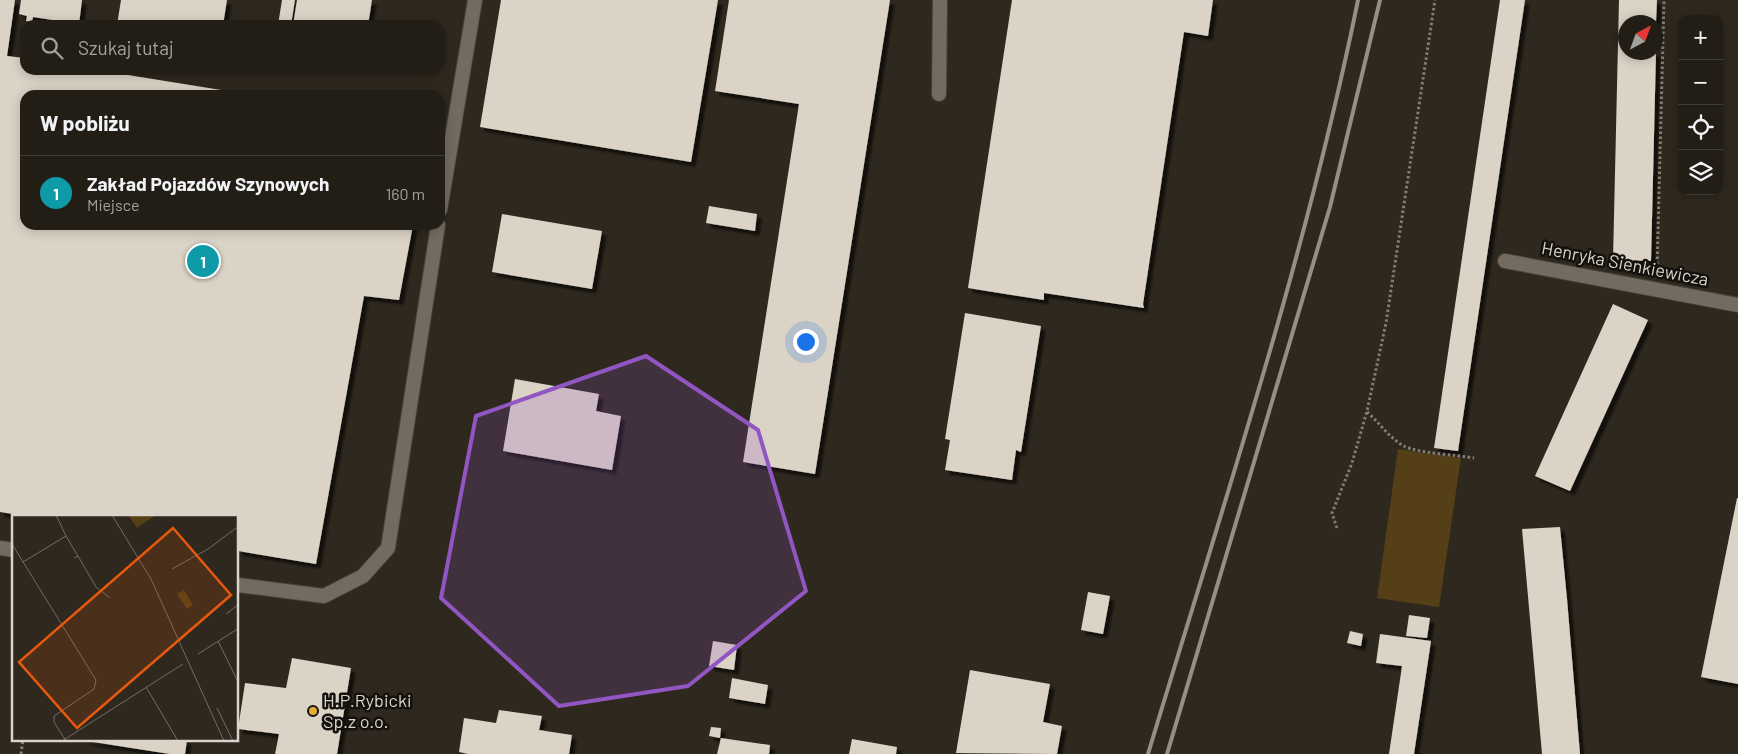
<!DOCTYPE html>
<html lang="pl">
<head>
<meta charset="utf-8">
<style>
	:root { --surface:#221e16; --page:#2e2b23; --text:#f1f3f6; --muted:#a2a2a1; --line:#3f3c35; --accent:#d93025 }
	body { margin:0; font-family:Barlow,sans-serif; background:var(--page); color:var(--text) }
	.controls { position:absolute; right:15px; top:15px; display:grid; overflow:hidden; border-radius:10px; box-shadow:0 2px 12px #0003 }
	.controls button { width:45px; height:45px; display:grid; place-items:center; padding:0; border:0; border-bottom:1px solid var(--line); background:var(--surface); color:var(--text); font:25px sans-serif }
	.compass { position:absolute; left:1618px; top:15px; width:45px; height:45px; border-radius:50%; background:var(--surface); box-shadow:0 2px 12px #0003; rotate:41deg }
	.you { position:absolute; left:805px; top:341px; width:18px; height:18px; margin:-12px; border:4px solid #fff; border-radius:50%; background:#1a73e8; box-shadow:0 0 0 8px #1a73e833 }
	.badge { display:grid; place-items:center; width:32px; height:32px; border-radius:50%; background:var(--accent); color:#fff; font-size:16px; font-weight:700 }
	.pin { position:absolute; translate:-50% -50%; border:2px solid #fff; box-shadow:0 1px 5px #0006 }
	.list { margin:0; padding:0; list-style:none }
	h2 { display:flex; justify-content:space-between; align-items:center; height:65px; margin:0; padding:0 20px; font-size:21px }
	h2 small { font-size:16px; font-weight:400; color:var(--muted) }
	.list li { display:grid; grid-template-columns:32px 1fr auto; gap:15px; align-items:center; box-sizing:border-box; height:75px; padding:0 20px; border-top:1px solid var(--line) }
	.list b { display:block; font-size:19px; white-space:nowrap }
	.list p { margin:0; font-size:16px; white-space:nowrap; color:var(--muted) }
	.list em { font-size:16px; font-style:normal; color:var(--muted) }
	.icon { flex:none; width:28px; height:28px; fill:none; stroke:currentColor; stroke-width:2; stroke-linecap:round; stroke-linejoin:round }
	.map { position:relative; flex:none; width:1738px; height:754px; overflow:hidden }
	.search { position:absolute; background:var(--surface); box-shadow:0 2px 12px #0003; left:20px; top:20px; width:425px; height:55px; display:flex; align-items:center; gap:12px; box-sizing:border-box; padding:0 18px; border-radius:15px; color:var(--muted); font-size:19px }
	.panel { position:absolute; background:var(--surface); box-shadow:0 2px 12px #0003; left:20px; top:90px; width:425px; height:140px; border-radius:15px }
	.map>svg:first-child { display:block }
	.green { fill:#553f16 }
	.building { fill:#dbd3c6; filter:url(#shadow) }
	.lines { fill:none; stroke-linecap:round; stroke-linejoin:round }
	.service-casing { stroke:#48443b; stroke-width:16 }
	.minor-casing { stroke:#48443b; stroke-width:16 }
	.path { stroke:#827d75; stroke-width:3; stroke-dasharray:2.5 2.5; stroke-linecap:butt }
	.service { stroke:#736b60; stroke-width:14 }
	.minor { stroke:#736b60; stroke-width:14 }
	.rail { stroke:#948f87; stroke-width:4 }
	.marked { fill:#9256c2; fill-opacity:0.2; stroke:#9256c2; stroke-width:4; stroke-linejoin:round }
	.poi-dot { fill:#e8ab37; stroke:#14110d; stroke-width:2 }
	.labels { text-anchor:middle; stroke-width:5; stroke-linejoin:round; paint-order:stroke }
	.street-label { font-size:18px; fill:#d8d4cd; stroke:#14110d }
	.poi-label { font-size:18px; fill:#d8d4cd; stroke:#14110d; text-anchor:start }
	.inset-road { fill:none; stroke:#726d64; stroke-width:1 }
	.view { fill:#e8590c; fill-opacity:0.15; stroke:#e8590c; stroke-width:2.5 }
	.inset-edge { fill:none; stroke:#d8d4cd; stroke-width:2.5 }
</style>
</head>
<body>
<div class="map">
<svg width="1738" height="754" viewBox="0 0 1738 754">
	<defs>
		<filter id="shadow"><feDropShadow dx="4.5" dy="4.5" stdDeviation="1" flood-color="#0009"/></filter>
	</defs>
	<rect width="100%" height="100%" fill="#2e281e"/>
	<path class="green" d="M1398,449L1461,458L1439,607L1377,598Z"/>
	<path class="building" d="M0,0H15L7,56L25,58V70H97L246,94L25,95V225H413L399,300L364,296L316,564L238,551V516H26L0,512Z
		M21,0H82L79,24L33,17L32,22L26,21L27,16L19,14Z
		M121,0H227L223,25H117Z
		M282,0H295L291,25H278Z
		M297,0H372L368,25H293Z
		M501,0H718L691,162L480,127Z
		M729,0H890L815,474L743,462L799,104L715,91Z
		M1012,0H1213L1208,36L1184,32L1143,304L1144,308L1044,293V300L968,288Z
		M1500,0H1525L1458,451L1434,448Z
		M1619,0H1657L1656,22H1626V52H1656L1651,261L1613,260Z
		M709,206L757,214L755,231L706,223Z
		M502,214L602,231L592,289L492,272Z
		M1613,304L1648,320L1570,491L1535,476Z
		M965,313L1041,326L1021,452L1016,450L1012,480L945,470L950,440L945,439Z
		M515,379L599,394L596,411L621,416L612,470L503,451Z
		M1737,498H1738V684L1701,677Z
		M1560,527L1567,599L1580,754H1542L1522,529Z
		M1088,592L1110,596L1103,634L1081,630Z
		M1409,615L1430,618L1427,638L1406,636Z
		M1350,631L1363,634L1361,646L1347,643Z
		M1380,634L1431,641L1414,754H1389L1402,666L1376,663Z
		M713,641L737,645L734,670L709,666Z
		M292,658L351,668L337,754H275L279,734L238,729L245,683L286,688Z
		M970,670L1050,684L1043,722L1062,726L1057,754L956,753Z
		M732,678L768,685L765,704L729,698Z
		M499,710L542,716L539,730L572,735L569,754H468L459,752L464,718L496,723Z
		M711,727L721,728L720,738L709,736Z
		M721,738L770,745L769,754H717Z
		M852,739L897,747L896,754H849Z
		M80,740H187L185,754H170Z"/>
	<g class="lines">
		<g class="service-casing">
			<path id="service" d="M939,94L940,0
				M440,210L475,0
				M0,548L14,550
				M238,585L324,596L363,576L388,548L438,225"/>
		</g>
		<g class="minor-casing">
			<path id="minor" d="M1505,261L1738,305"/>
		</g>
		<path class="path" d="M1657,269L1664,0
			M1367,412C1380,423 1389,438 1404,446C1417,453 1457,455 1474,458
			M1337,528L1332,513L1352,463L1367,411L1386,323L1435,0
			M21,754L23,740"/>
		<use href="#service" class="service"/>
		<use href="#minor" class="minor"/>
		<path class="rail" d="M1148,754C1223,505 1306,256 1358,0
			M1167,754L1330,207L1380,0"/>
	</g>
	<path class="marked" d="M646,356L758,430L806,591L688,686L559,706L441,598L476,416Z"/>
	<circle class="poi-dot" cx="313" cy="711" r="5"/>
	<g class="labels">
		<g class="street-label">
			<text transform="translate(1625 264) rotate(11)" y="6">Henryka Sienkiewicza</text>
		</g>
		<g class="poi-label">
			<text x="323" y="707">H.P.Rybicki<tspan x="323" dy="21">Sp.z o.o.</tspan></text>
		</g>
	</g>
	<g transform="translate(12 515)">
		<rect width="226" height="226" fill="#2e281e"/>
		<path d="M116,0H144L125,13ZM172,75L181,90L175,94L165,79Z" fill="#553f16"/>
		<path class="inset-road" d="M44,0L54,21M100,0L139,64L212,226M0,29L84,165L82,174L42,201V207L54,226M62,43L66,41L84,72L98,83M11,47L54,21L66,41M160,54L196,34L227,11M214,99L227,89M206,126L227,169M186,139L227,113M134,172L166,226M205,193L221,226M50,226L171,149"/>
		<path class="view" d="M161,13L219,80L65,213L7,147Z"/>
		<rect width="226" height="226" class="inset-edge"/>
	</g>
</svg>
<div class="controls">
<button>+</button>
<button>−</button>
<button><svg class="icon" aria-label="locate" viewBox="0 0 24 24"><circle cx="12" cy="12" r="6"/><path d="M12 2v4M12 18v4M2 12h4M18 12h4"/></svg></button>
<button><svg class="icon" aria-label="layers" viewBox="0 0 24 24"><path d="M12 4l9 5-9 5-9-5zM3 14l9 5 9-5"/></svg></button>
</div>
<svg class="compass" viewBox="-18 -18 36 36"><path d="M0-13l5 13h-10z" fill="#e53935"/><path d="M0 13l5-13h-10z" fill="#a2a2a1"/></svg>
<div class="you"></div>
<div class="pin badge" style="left:203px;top:261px;background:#0f9aa8">1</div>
<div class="search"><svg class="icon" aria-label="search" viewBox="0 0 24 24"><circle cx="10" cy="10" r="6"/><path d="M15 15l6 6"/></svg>Szukaj tutaj</div>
<section class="panel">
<h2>W pobliżu<small></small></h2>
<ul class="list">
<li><span class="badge" style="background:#0f9aa8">1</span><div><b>Zakład Pojazdów Szynowych</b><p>Miejsce</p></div><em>160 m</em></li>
</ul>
</section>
</div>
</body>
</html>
